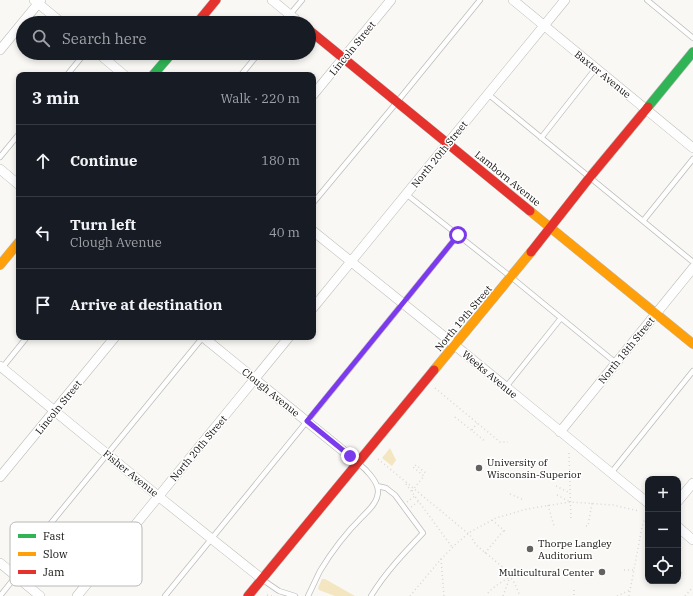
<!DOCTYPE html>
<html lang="en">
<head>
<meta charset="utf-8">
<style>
	:root { --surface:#171b24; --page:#20242c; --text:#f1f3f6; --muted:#9ea1a6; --line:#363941 }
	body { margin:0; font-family:"IBM Plex Serif",serif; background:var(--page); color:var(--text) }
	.controls { position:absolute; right:12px; bottom:12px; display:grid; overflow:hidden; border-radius:8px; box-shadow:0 2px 6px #0003 }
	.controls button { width:36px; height:36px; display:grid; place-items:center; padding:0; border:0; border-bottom:1px solid var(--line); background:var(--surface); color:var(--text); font:20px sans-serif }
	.stop { position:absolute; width:12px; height:12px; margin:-9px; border:3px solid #7c3aed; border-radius:50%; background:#fff }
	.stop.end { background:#7c3aed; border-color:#fff; box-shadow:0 1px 4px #0008 }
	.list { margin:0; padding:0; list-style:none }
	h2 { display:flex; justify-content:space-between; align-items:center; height:52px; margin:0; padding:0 16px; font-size:17px }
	h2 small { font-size:13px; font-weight:400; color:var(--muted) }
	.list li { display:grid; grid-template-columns:26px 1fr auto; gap:12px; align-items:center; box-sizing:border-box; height:72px; padding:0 16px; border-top:1px solid var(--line) }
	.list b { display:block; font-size:15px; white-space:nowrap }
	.list p { margin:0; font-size:13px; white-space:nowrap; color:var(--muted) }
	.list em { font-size:13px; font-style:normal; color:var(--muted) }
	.icon { flex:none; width:22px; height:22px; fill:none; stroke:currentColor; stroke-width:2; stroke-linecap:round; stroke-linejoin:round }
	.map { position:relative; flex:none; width:693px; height:596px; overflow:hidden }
	.search { position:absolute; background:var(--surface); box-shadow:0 2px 6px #0003; left:16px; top:16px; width:300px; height:44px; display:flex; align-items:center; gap:10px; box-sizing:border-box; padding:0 14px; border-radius:22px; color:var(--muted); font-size:15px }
	.panel { position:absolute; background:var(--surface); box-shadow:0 2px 6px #0003; left:16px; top:72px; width:300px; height:268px; border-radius:8px }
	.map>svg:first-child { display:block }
	.green { fill:#f3e6c0 }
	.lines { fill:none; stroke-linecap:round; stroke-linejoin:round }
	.lane-casing { stroke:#bcbcb9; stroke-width:6 }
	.street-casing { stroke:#bcbcb9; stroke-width:10 }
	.fast-casing { stroke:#bcbcb9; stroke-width:10 }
	.slow-casing { stroke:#bcbcb9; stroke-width:10 }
	.jam-casing { stroke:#bcbcb9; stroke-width:10 }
	.path { stroke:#d8d8d7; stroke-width:1.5; stroke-dasharray:1 3; stroke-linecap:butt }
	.lane { stroke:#fefefe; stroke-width:4.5 }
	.street { stroke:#fefefe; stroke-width:9 }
	.fast { stroke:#30b455; stroke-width:9 }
	.slow { stroke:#ff9f0a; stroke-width:9 }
	.jam { stroke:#e5322d; stroke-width:9 }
	.path-bridge { stroke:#d8d8d7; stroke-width:1.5; stroke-dasharray:1 3; stroke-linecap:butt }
	.route { stroke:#7c3aed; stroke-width:5 }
	.poi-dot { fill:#646260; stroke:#fff; stroke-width:1.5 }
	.labels { text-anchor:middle; stroke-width:3; stroke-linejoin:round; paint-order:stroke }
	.street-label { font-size:10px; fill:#131210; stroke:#fff }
	.poi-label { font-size:10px; fill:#131210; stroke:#fff; text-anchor:start }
	.key { fill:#fff; stroke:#b8b8b7; stroke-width:1 }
	.key-label { font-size:11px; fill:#131210 }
</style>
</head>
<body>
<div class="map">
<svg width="693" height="596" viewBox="0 0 693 596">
	<rect width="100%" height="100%" fill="#f9f8f5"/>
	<path class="green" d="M390,448L396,460L392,466L382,458Z
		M322,579H325L355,596H335L319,590L318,588Z"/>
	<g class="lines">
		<g class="lane-casing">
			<path id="lane" d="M647,0L693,38
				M283,23L302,0
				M67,75L85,53
				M241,75L259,53
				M488,94L693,262
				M541,138L596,68
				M0,157L19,134
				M406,194L511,277L616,363
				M313,203L397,102L480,0
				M643,221L693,159
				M2,368L27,337
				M506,387L561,318
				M611,473L693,371
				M11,572L203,337
				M263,580L279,591L295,596
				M0,596L16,576
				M165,596L403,303L458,235
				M308,596C312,588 316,579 320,571C332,551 346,533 362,517C369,510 378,502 378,491C378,482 366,469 359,464
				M371,596C385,573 404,553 423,533L395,495L386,488L377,486"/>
		</g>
		<g class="street-casing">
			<path id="street" d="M34,0L62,23
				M272,0L300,23
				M513,0L693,148
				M0,50L41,0
				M98,53L124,75
				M313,95L391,0
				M0,169L19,185
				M313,231L446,338L648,503
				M313,308L565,0
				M203,337L358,463
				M0,366L158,496L262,579
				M560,432L693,268
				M0,477L115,337
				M678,501L693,483
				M678,527L693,540
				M0,563L40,596
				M77,596L289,337"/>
		</g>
		<g class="fast-casing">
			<path id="fast" d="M153,75L172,53
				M648,107L693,52"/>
		</g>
		<g class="slow-casing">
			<path id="slow" d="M530,211L693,344
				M0,265L19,242
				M434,370L531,252"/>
		</g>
		<g class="jam-casing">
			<path id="jam" d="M197,23L216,0
				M309,30L530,211
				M531,252L590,177L648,107
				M248,596L434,370"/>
		</g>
		<path class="path" d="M435,388L500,442H508
			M455,417L486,442
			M472,430L477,423
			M569,453L571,521
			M378,459L470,535L476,545L505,569L515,584L520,596
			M406,484L452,547
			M556,486L570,493
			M412,491L424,476L413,467L416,465L427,474
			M510,494L524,500
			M557,495L570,502
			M407,502L415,496
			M548,505L554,526L556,527
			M411,507L419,501
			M492,520L507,533
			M586,526H588L592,503
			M485,553L504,530
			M441,559L444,596
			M624,570H634
			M678,570L684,575
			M574,590V596
			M267,595L272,596
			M410,596L441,559L457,543L470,532L496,518L527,509L570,502L613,505L639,511
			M503,596L510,577
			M617,596L630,590
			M629,596L642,527L646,516
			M685,596L693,587"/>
		<use href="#lane" class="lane"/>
		<use href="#street" class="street"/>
		<use href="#fast" class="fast"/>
		<use href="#slow" class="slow"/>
		<use href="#jam" class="jam"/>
		<path class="path-bridge" d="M488,593C494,586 512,574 521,574"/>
	</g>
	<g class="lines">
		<path class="route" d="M350,456L307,421L403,303L458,235"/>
	</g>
	<g class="poi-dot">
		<circle cx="479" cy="468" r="4"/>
		<circle cx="530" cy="549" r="4"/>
		<circle cx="602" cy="572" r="4"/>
	</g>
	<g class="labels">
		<g class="street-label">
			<text transform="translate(352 48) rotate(-51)" y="4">Lincoln Street</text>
			<text transform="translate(603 74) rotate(39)" y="4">Baxter Avenue</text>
			<text transform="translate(439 154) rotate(-51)" y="4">North 20th Street</text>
			<text transform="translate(508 178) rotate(39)" y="4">Lamborn Avenue</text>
			<text transform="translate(463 318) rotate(-50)" y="4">North 19th Street</text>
			<text transform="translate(626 350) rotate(-51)" y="4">North 18th Street</text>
			<text transform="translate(490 374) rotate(40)" y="4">Weeks Avenue</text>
			<text transform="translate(271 392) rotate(39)" y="4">Clough Avenue</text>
			<text transform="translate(58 407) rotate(-51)" y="4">Lincoln Street</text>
			<text transform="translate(198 448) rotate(-50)" y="4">North 20th Street</text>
			<text transform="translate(131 473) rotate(39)" y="4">Fisher Avenue</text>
		</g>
		<g class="poi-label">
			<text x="487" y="466">University of<tspan x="487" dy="12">Wisconsin-Superior</tspan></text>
			<text x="538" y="547">Thorpe Langley<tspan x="538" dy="12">Auditorium</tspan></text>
			<text x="594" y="576" text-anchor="end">Multicultural Center</text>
		</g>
	</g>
	<rect x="10" y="522" width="132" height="64" rx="6" class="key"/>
	<rect x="18" y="534" width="18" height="4" fill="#30b455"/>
	<rect x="18" y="552" width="18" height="4" fill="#ff9f0a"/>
	<rect x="18" y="570" width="18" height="4" fill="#e5322d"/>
	<g class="key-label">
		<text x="43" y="540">Fast</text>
		<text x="43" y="558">Slow</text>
		<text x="43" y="576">Jam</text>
	</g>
</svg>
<div class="controls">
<button>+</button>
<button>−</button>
<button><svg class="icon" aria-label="locate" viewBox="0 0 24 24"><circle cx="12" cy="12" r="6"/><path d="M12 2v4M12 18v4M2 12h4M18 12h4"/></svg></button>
</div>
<div class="stop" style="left:458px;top:235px"></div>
<div class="stop end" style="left:350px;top:456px"></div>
<div class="search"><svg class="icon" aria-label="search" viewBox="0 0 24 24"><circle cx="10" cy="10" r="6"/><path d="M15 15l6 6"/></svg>Search here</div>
<section class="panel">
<h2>3 min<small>Walk · 220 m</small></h2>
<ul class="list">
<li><svg class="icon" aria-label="ahead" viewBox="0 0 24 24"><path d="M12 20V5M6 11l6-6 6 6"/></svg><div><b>Continue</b></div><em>180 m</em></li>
<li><svg class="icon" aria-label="left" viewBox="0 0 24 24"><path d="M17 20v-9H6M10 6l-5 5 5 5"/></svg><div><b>Turn left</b><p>Clough Avenue</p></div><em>40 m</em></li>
<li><svg class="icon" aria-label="arrive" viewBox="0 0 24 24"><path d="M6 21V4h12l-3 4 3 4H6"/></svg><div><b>Arrive at destination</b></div></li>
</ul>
</section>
</div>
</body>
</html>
